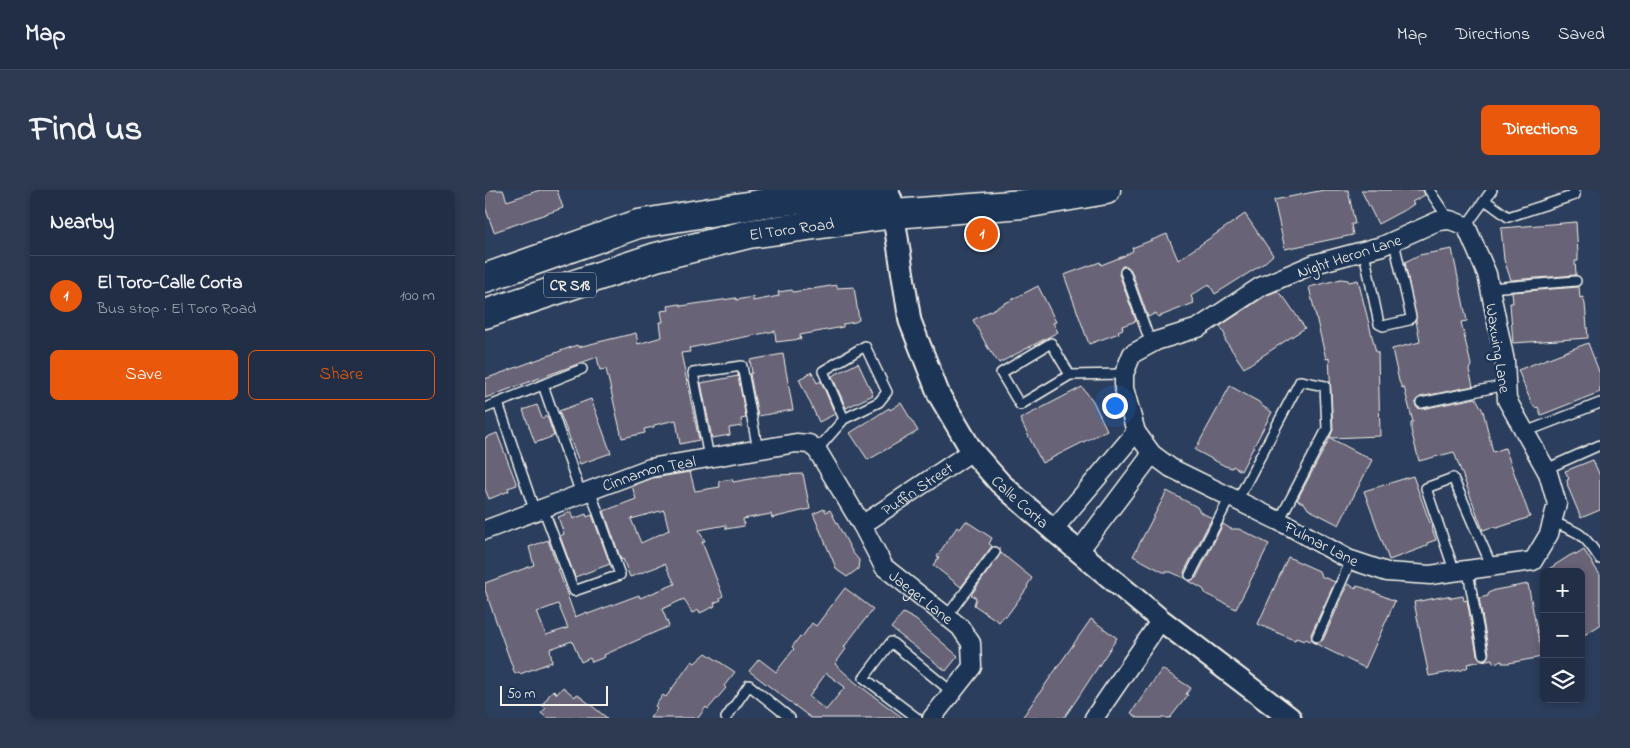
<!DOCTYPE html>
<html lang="en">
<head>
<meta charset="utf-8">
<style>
	:root { --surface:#212e46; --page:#2d3a51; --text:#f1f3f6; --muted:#a2a8b3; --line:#3e4a5f; --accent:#ea580c }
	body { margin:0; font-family:"Indie Flower",sans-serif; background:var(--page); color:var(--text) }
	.controls { position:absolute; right:15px; bottom:15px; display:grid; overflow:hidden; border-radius:8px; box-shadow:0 2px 8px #0003 }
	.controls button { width:45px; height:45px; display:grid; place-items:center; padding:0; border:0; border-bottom:1px solid var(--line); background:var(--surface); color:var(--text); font:25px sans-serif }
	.scale { position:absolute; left:15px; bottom:12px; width:108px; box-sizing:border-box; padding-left:5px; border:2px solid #f4f1e8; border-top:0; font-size:14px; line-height:18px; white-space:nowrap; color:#f4f1e8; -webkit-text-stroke:4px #1d3557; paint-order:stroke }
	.you { position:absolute; left:629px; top:215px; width:18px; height:18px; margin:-12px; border:4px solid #fff; border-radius:50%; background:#1a73e8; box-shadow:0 0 0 8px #1a73e833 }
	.badge { display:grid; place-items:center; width:32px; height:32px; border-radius:50%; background:var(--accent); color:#fff; font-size:16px; font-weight:700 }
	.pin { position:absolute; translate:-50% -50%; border:2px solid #fff; box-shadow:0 1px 5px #0006 }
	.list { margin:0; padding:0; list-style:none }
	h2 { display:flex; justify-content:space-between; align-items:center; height:65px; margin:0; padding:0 20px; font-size:21px }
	h2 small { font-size:16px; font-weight:400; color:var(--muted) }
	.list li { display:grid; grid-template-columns:32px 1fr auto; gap:15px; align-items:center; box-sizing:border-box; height:80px; padding:0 20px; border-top:1px solid var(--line) }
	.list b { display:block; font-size:19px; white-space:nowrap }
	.list p { margin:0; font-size:16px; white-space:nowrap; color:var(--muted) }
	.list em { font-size:16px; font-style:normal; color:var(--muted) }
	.actions { display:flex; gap:10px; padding:15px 20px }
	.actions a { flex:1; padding:11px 0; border:1px solid var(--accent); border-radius:8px; text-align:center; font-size:18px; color:var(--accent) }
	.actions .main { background:var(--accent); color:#fff }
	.icon { flex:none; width:28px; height:28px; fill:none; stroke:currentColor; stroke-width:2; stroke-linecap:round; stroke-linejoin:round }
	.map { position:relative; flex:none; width:1115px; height:528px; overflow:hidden; border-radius:8px }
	header { display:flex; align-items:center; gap:30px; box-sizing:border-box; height:70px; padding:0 25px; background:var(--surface); border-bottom:1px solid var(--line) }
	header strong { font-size:24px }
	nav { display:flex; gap:28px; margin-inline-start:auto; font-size:18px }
	.intro { display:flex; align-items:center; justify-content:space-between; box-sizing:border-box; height:120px; padding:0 30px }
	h1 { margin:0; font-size:35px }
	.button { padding:12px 22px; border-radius:8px; background:var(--accent); color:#fff; font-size:18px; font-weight:700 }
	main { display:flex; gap:30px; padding:0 30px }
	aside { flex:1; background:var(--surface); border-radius:8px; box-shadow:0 2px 8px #0003 }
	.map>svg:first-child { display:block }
	.building { fill:#686377; stroke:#f4f1e8; fill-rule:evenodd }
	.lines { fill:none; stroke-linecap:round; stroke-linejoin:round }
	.service-casing { stroke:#f4f1e8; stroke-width:12 }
	.minor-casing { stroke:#f4f1e8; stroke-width:21 }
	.tertiary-casing { stroke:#f4f1e8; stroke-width:25 }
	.primary-casing { stroke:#f4f1e8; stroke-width:31 }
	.service { stroke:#1d3557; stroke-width:9 }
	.minor { stroke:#1d3557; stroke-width:18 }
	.tertiary { stroke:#1d3557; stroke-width:21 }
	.primary { stroke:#1d3557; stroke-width:28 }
	.labels { text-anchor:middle; stroke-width:5; stroke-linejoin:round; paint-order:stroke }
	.shield { fill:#1d3557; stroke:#b4b9bc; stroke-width:1 }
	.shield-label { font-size:15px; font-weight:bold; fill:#f4f1e8 }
	.street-label { font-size:16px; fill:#f4f1e8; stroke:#1d3557 }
</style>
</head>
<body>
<header>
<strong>Map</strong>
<nav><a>Map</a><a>Directions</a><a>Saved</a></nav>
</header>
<div class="intro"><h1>Find us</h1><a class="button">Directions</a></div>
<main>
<aside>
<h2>Nearby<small></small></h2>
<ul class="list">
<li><span class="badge">1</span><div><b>El Toro-Calle Corta</b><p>Bus stop · El Toro Road</p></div><em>100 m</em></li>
</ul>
<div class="actions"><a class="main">Save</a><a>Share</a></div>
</aside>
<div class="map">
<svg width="1115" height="528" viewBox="0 0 1115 528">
	<rect width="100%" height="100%" fill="#2c3e5d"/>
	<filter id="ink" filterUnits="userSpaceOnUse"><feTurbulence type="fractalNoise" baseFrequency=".02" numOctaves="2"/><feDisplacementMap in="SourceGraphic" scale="10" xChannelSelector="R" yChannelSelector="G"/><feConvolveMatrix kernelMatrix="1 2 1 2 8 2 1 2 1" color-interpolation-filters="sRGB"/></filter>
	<g filter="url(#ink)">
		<path class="building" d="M0,0H18L22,11L55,0H72L78,18L9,42L0,17Z
			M839,0H863L870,34H866L868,45L800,59L789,10Z
			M876,0H938L940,5L927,12L929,14L923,18L893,34Z
			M760,24L788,65L778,74L730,104L724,94L706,106L709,113L673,127L671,123L663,127L646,80L642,76H637L634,84L651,131L637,136L638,139L633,141L634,143L604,154L579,85L615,72L616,75L639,66L648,61L647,58L682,44L693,70Z
			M1091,32L1093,64V71H1090L1091,85L1026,90L1019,70L1016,38Z
			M967,59L982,131L976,132L986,175L984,180L988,196L935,207L930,214L932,218L937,219L991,208L998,221L1008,262L1020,258L1045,327L1012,338L1007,337L998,340L969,262L934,271L926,240V233L928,232L919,197L917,198L914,191L907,159L935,152L920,72L934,65Z
			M856,89L863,90L864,92L873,90L891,162H893L895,246L845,248L848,239L844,168L841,169L824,97Z
			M352,95V98L369,97L374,130L370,132L358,134V137L315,145L316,149L291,152L290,141L204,158L205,162L196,163L214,250L195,254L191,230L169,235V237L159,239L160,243L137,248L121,179L115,180L112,167L0,208V189L92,155L93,157L151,143L153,154L177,147L175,132H178L176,121L184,120L183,116L195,114L196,116L251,108V110L268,107V111L294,106L293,102L307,100L308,102Z
			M553,96L571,132L568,133L573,142L514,173L503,158L488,130Z
			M1094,97L1095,108L1098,107L1100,114L1103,148L1028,153L1025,113H1028L1027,102Z
			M792,101L801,110L820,138L759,178L740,150V145L735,136L780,106Z
			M1103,153L1115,184V202L1056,225L1053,217L1050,218L1046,212L1033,180Z
			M298,164L308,220L273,226L265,184L267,183L265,170Z
			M373,173L388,205L361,218L347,186Z
			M327,182L332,193L336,191L350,224L334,232L314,189Z
			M253,186L261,228L256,229L257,236L244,238L245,245L227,248L216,193Z
			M745,196L774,212L777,216L787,222L756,281L748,276L747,278L740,276L710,260Z
			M597,197L608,211L622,240L557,273L535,229Z
			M106,209L126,263L95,274L74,221Z
			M416,213L433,241L383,270L365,243L404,218L405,220Z
			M52,215L57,228L62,226L69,246L50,253L38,220Z
			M12,243L32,295L23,298L24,301L4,309L0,299V248Z
			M845,248L887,270L854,335L823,319L820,314L812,310Z
			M1108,270L1115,286V320L1096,328L1083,297L1082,290L1084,289L1080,281Z
			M205,282L210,301L235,297L234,291L247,289L248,292L288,285L318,284L325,319L287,328L286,324L258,329L259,336L241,339V335L214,340L220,351L217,352L238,406L235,408L236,410L229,413L230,416L215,423L214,420L207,423L199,409L177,419L184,436L119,465L120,467L107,472L105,468L96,472L87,451L65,459L67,472L35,484L34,482L30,484L0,400V393L49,375L44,357L63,350L90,427L102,422L103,424L154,405L155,408L190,394L180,374L145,387L138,369L136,370L119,321L151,309L147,296L168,288ZM179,320L184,340L156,353L146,329ZM73,414L83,438L61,445L52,422Z
			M928,286L951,350L942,353L943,355L937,358L904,370L879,301Z
			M682,301L712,317L715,322L727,328L699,382L701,389L686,382H678L648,366Z
			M339,319L341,322L345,320L368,363L374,370L373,379L362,387L352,380L328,324Z
			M86,322L88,329L101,324L102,327L107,325L125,374L90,387L75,346L79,344L73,327Z
			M481,331L507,348L504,354L507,356L476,397L448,375L454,367L452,366L472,337L475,339Z
			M738,334L746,339H754L784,354L751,419L721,404L718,399L704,391L711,388Z
			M1099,360L1115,385V435L1096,447V382H1059L1084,366L1090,363L1091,365Z
			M516,363L547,388L542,396L543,397L521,427L520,425L514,432L489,415L491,408L486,405Z
			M803,367L834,381L836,386L850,392L826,444L827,450L830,453L838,450L863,394L871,398L872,396L879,398L910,411L880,478L821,449L819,451L811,448L810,450L804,448L773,434Z
			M1043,394L1057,467L1024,473H1017V471L1008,473L1007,469L982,474L983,477L977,480L944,486L929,412L962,406L967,408L978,406L979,411L982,410L992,465L999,470L1002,468L1004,463L994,408L1003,406V403L1010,400Z
			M360,398L388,419L359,457L361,459L350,474L371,493L418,528H326L264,481L274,469L291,482L309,459L307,457L315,446L317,447L327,433L331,436ZM341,483L360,497L341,520L324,507Z
			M418,423L431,430L473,466L461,481L406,438Z
			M606,429L632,448L592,509L579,528H537Z
			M221,463L250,482L239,496L241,498L223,519L221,517L213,528H165L172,518L170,516L178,505L181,507L207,471L210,473Z
			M677,479L706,498L701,504L703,505L685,528H653L646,523Z
			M78,497L90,507L92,504L122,528H62L56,523L61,518L57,515L68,500L72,504Z"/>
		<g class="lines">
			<g class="service-casing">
				<path id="service" d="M944,0L964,30
					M1000,10L1023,27L1090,5L1088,0
					M981,36L1007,0
					M879,62L894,134L898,136L924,130L926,127L909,52
					M640,82L666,154
					M1005,98L1091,91
					M585,185L535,215L516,183L566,153L585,185L639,184
					M58,195L96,304
					M13,213L50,322
					M936,213L1021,195
					M0,218L97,179
					M1040,242L1115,213
					M332,260L359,229L394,212L402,202L380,156L338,181L359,229
					M224,268L208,183L257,176L273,260
					M1061,279L1115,255
					M752,311L815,191L840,196L842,239L794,331
					M58,318L89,401L135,385L105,300
					M1067,332C1095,342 1099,344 1115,369
					M983,382L998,464
					M970,383L941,298L968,288L1007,377
					M705,385L745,307
					M462,426L510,362
					M832,447L866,370
					M241,528L264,495L305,528
					M432,528L379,488L406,452L467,502"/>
			</g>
			<g class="minor-casing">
				<g id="minor">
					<path d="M965,30L981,36L1002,84L1020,171L1022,210L1063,283L1072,314L1064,344L1048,371L945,385L902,382L863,369L806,337L686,278L667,264L651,242L639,198V184L647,164L671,151L713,138L775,97L829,74L897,56L953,31Z"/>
					<path id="s1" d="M377,335L487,261"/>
					<path id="s2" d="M0,340L165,278L311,253L324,254L332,260L377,335L399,377L475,437L486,453L487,477L447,528"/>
					<path d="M568,340L651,242"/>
					<path d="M594,361L667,264"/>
					<path d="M609,528L676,430"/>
				</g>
			</g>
			<g class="tertiary-casing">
				<g id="tertiary">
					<path id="s3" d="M406,9L425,131L454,205L487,261L515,293L568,340L676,430L805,528"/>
				</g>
			</g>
			<g class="primary-casing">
				<g id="primary">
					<path d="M0,88L153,34L280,13L400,0"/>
					<path id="s4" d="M0,124L171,67L264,44L409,24L539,14L621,0"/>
				</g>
			</g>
			<use href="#service" class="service"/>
			<use href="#minor" class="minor"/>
			<use href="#tertiary" class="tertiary"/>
			<use href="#primary" class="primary"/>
		</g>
	</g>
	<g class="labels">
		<rect class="shield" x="59" y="82.5" width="52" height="25" rx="4"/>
		<g class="shield-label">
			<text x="85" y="100">CR S18</text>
		</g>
		<g class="street-label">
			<text dy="6" stroke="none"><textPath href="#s4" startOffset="319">El Toro Road</textPath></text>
			<text transform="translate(864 65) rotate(-18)" y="6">Night Heron Lane</text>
			<text transform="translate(1014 158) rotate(81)" y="6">Waxwing Lane</text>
			<text dy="6" stroke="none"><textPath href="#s2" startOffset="174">Cinnamon Teal</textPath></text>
			<text dy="6" stroke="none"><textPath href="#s1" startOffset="66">Puffin Street</textPath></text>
			<text dy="6" stroke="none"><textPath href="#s3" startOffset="338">Calle Corta</textPath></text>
			<text transform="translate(837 353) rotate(27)" y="6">Fulmar Lane</text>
			<text dy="6" stroke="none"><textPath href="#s2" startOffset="530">Jaeger Lane</textPath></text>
		</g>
	</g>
</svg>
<div class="controls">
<button>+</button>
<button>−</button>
<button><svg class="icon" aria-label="layers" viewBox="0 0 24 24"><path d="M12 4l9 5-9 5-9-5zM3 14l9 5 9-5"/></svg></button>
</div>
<div class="scale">50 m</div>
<div class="you"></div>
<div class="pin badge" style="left:497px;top:44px">1</div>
</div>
</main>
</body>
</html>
